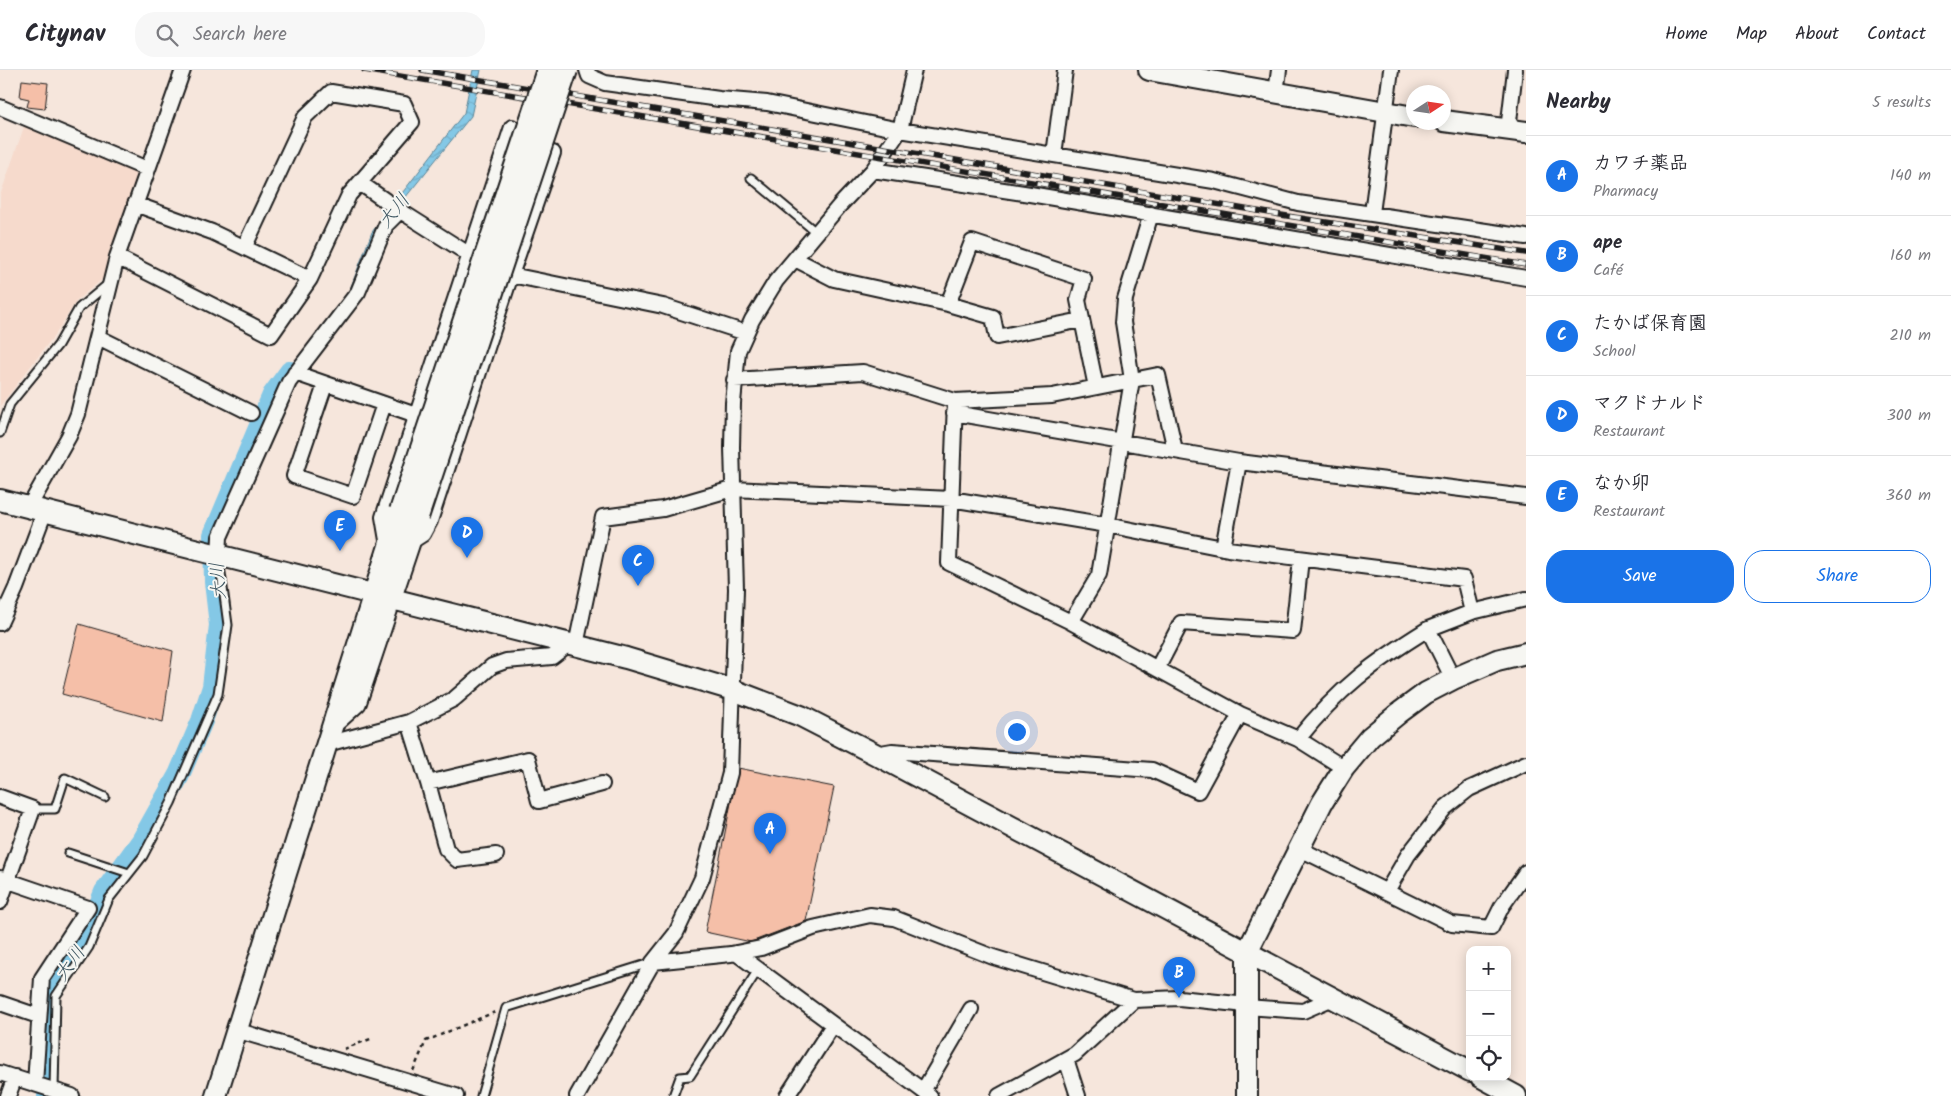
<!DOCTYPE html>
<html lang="en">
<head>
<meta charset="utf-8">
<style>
	:root { --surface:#fff; --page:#f7f7f7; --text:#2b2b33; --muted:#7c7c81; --line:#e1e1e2; --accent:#1a73e8 }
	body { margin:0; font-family:Kalam,"Klee One",sans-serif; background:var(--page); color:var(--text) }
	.controls { position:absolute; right:15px; bottom:15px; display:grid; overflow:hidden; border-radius:10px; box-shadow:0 2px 12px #0003 }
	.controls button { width:45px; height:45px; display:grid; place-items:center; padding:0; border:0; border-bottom:1px solid var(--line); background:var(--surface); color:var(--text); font:25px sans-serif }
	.compass { position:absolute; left:1406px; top:15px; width:45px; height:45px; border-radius:50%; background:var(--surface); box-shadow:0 2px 12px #0003; rotate:78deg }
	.you { position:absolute; left:1016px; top:661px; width:18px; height:18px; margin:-12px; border:4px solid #fff; border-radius:50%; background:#1a73e8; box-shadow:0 0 0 8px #1a73e833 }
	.badge { display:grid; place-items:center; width:32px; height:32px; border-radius:50%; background:var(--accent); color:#fff; font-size:16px; font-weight:700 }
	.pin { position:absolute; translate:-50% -41px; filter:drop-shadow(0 1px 2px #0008) }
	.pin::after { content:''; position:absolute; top:26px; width:18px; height:15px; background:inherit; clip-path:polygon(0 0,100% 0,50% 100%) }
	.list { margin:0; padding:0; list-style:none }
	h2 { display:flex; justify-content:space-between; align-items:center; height:65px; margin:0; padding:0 20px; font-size:21px }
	h2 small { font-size:16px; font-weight:400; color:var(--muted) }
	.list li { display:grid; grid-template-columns:32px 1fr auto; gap:15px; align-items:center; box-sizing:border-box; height:80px; padding:0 20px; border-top:1px solid var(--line) }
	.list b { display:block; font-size:19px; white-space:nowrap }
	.list p { margin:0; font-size:16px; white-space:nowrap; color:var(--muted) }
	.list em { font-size:16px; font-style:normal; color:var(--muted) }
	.actions { display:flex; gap:10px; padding:15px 20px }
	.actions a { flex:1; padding:11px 0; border:1px solid var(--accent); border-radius:20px; text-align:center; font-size:18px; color:var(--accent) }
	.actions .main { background:var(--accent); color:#fff }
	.icon { flex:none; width:28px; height:28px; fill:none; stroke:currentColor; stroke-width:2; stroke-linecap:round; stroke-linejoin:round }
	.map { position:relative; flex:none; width:1526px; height:1026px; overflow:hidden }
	header { display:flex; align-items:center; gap:30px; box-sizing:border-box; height:70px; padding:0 25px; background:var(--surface); border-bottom:1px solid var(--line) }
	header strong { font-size:24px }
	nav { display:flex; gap:28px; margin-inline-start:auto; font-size:18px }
	.search { width:350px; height:45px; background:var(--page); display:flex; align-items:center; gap:12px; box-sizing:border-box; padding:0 18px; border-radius:20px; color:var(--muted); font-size:19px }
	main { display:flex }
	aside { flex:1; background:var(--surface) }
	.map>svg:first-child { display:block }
	.built { fill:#f6dacc }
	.water { fill:url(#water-waves); stroke:#5a8395 }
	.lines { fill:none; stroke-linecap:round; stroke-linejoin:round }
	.river { stroke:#84c8e6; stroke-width:22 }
	.building { fill:#f5bfa8; stroke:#1c1c1c }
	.lane-casing { stroke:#1c1c1c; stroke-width:11 }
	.street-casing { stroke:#1c1c1c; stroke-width:18 }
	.secondary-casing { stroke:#1c1c1c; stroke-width:24 }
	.path { stroke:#1c1c1c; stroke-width:2.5; stroke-dasharray:4 4; stroke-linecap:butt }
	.lane { stroke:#f6f6f2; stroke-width:7 }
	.street { stroke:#f6f6f2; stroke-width:14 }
	.secondary { stroke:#f6f6f2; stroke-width:20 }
	.rail-casing { stroke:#1c1c1c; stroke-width:5.5 }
	.rail { stroke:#f6f6f2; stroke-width:4; stroke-dasharray:11; stroke-linecap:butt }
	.secondary-bridge-casing { stroke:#1c1c1c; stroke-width:24; stroke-linecap:butt }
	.secondary-bridge { stroke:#f6f6f2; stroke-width:20 }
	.labels { text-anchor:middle; stroke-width:4; stroke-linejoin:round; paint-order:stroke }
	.water-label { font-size:19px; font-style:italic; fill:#405863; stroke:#f6f6f2 }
</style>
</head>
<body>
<header>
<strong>Citynav</strong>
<div class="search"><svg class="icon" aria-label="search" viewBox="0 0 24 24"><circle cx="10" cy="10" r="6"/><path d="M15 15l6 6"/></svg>Search here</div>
<nav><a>Home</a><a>Map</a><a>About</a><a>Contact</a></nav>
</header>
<main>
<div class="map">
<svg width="1526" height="1026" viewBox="0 0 1526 1026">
	<defs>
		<pattern id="water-waves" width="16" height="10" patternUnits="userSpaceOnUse" patternTransform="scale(1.25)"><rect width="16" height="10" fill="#84c8e6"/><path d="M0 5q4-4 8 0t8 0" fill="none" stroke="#71abc5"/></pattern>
	</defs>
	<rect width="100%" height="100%" fill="#f6e6dc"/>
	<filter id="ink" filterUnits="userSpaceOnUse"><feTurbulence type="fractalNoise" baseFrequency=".02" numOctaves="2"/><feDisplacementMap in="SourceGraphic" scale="10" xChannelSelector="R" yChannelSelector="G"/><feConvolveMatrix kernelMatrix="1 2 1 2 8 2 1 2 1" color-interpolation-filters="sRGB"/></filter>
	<g filter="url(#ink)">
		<path class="built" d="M25,54L135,98L136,106L104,208L77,230L57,262L0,336V126Z"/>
		<path class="water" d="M473,0H481L471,46L380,159L354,220L274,327L271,324L350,219L372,162L464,43Z"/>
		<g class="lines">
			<path class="river" d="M48,1026L50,920L84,873L105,822L142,771L179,705L202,651L213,617L220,555L215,512L214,465L273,325L290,302"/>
		</g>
		<path class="building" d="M22,10L48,13L45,39L27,37L29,29L20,27Z
			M79,554L173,581L163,652L62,624Z
			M738,698L834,717L806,851L751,872L705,862Z"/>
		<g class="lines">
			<g class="lane-casing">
				<path id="lane" d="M751,108L817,163
					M0,363L10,334L58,275L79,238L108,214
					M33,739H55L65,708L105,727
					M68,783L129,803
					M54,1020L56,926L89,877L109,829L143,786L171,733L218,624L228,555L219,488
					M481,1026L506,938L650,893
					M673,1026L680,1007L690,1006L758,900"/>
			</g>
			<g class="street-casing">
				<path id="street" d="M587,0L589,6L605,13L719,29L767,33L900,60L1214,111L1298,133L1526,167
					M1276,23L1279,0
					M0,37L147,99
					M1508,60L1515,0
					M1054,85L1065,0
					M873,100L1030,124L1526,208
					M360,113L399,140L470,185
					M135,134L212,162L310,209L349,125L412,52L404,34L331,22L305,47L245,176
					M1372,143L1391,0
					M117,187L271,265L310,209
					M795,189L834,209L948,234
					M511,205L553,83
					M1082,250L997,267L993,247L948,234L972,172L1084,209L1078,230L1096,317
					M98,267L251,343
					M295,303L416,345
					M734,310L863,302L955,331L949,493L1071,552
					M325,315L294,406L353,426L384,334
					M955,331L1052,326L1158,305L1175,380
					M954,343L1239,392L1526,427
					M29,437L69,366L78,344L117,187L183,0
					M409,473L423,464L430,451L511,205L663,236L746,263
					M388,476L383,447L512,57
					M1223,478L1239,392
					M219,485L220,467L289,312L358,222L386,155L400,141
					M0,553L16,518L45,441
					M576,575L603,447L663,439L732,419L951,429L1107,455L1228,479L1464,509L1472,542
					M1157,599L1181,553L1293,561L1301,489
					M1453,609L1428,559L1472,542L1526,529
					M1240,644L1298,669C1339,618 1373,593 1428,559
					M409,652L428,713L528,689L539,731L602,714
					M1298,669L1344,698
					M327,674L409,652L454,629L492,596L506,591L552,587L570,573
					M875,684L892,681L1152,700L1198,721L1240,644L1071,552L1099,505L1132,310L1123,252L1125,229L1151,144
					M428,713L446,779L457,790L496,785
					M0,727L33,739L0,832
					M1298,778L1452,854L1491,858L1502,836L1526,802
					M0,808L88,838L42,908L35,1014
					M1387,821L1408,785L1445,738L1469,719L1526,693
					M736,883L930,1026
					M653,892L731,884L761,878L813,858L870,845L894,848L993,887L1134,930L1179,928L1237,934L1246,937L1303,941L1333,928
					M0,933L38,946
					M239,961L456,1026
					M1066,989L1078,1026
					M0,1003L72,1026
					M923,1021L971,939
					M8,1026L15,1007
					M577,1026L653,892L676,863L702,808L730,703L736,519L732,377L733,333L738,281L752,250L776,211L840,135L873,100L900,60L914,0
					M787,1026L833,955
					M999,1026L1075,984L1134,930"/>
			</g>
			<g class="secondary-casing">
				<path id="secondary" d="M1149,0L1414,47
					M1444,51L1526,62
					M0,430L626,588L733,620L801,646L875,684L1470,1001
					M335,651L356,632L418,447
					M1481,1007L1516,1026
					M216,1026L400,441
					M1247,1026V882L1322,733L1344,698L1370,667L1399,643L1426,623L1453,609L1497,590L1526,583"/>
			</g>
			<path class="path" d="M344,979L373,968
				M413,1001L426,971L495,942"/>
			<use href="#lane" class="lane"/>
			<use href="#street" class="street"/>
			<use href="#secondary" class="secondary"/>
			<g class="rail-casing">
				<path id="rail" d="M364,0L1526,195
					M422,0L1281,145L1526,183"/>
			</g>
			<use href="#rail" class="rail"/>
			<g class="secondary-bridge-casing">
				<path id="secondary-bridge" d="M400,441L547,0
					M418,447L567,0"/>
			</g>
			<use href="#secondary-bridge" class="secondary-bridge"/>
		</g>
	</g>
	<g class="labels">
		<g class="water-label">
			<text transform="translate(393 140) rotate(-51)" y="7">大川</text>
			<text transform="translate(217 511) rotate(-94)" y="7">大川</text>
			<text transform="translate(69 893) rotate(-54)" y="7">大川</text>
		</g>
	</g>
</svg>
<div class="controls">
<button>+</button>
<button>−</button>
<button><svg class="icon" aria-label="locate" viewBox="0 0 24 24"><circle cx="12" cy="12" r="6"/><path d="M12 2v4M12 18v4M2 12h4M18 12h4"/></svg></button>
</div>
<svg class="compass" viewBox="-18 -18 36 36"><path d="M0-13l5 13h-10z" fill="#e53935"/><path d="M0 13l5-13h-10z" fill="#7c7c81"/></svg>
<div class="you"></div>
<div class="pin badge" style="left:770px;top:784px">A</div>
<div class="pin badge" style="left:1179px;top:928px">B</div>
<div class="pin badge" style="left:638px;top:516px">C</div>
<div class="pin badge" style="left:467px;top:488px">D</div>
<div class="pin badge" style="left:340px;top:481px">E</div>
</div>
<aside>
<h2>Nearby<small>5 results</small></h2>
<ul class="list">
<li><span class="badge">A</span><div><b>カワチ薬品</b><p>Pharmacy</p></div><em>140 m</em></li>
<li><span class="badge">B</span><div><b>ape</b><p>Café</p></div><em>160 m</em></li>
<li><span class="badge">C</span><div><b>たかば保育園</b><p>School</p></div><em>210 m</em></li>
<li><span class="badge">D</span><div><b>マクドナルド</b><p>Restaurant</p></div><em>300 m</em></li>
<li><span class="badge">E</span><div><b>なか卯</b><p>Restaurant</p></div><em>360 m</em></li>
</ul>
<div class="actions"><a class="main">Save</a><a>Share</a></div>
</aside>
</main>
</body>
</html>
